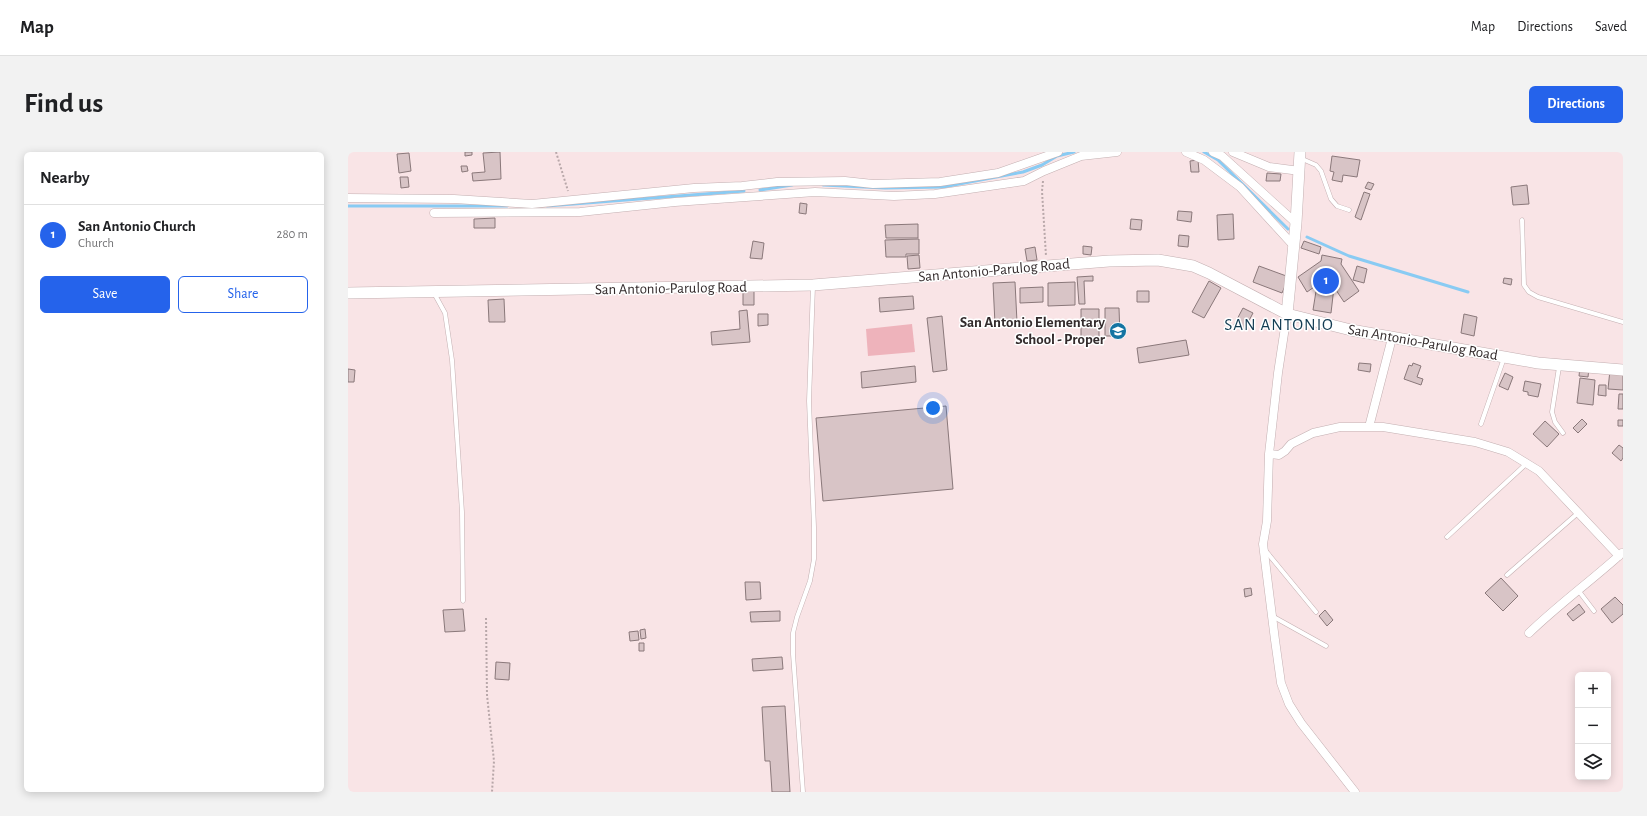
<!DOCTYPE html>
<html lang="en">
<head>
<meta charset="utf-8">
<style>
	:root { --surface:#fff; --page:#f2f2f2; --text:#202124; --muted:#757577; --line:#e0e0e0; --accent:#2563eb }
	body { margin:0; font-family:"Alegreya Sans",sans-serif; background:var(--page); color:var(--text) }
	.controls { position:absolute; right:12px; bottom:12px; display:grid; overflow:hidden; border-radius:6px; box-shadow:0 2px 10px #0003 }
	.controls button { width:36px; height:36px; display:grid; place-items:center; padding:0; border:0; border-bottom:1px solid var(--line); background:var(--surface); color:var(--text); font:20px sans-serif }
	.you { position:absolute; left:585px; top:256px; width:14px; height:14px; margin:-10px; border:3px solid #fff; border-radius:50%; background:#1a73e8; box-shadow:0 0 0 6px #1a73e833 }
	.badge { display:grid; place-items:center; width:26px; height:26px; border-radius:50%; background:var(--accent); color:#fff; font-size:13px; font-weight:700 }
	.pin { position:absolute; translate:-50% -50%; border:2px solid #fff; box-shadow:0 1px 4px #0006 }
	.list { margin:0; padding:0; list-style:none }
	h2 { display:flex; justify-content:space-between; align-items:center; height:52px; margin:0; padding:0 16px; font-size:17px }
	h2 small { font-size:13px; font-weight:400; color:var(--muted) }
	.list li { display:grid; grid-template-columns:26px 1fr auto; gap:12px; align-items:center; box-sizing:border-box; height:60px; padding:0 16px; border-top:1px solid var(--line) }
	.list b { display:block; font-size:15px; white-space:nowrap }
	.list p { margin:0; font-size:13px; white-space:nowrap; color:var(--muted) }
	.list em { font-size:13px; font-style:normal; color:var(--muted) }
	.actions { display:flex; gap:8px; padding:12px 16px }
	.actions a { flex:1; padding:9px 0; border:1px solid var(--accent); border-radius:6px; text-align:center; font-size:14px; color:var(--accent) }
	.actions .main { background:var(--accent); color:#fff }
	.icon { flex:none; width:22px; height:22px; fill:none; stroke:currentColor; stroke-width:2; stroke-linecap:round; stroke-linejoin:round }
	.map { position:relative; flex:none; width:1275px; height:640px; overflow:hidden; border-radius:6px }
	header { display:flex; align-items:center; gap:24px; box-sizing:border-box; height:56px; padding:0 20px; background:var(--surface); border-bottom:1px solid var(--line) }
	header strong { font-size:19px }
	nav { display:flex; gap:22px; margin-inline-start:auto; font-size:14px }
	.intro { display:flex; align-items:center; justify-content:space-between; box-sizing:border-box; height:96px; padding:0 24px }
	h1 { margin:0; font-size:28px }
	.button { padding:10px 18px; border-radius:6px; background:var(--accent); color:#fff; font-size:14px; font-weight:700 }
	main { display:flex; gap:24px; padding:0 24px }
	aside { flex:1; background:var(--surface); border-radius:6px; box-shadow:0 2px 10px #0003 }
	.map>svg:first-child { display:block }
	.garden { fill:#eeb3bb }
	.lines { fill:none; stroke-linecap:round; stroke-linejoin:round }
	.stream { stroke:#89cbf3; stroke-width:3 }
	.building { fill:#d8c4c6; stroke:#8a787a }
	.lane-casing { stroke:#c3afb1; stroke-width:5 }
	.street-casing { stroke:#c3afb1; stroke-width:9 }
	.secondary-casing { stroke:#c3afb1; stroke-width:12 }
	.path { stroke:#b8a7a9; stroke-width:2; stroke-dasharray:2 2; stroke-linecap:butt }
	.lane { stroke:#fff; stroke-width:4 }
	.street { stroke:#fff; stroke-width:8 }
	.secondary { stroke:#fff; stroke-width:11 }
	.labels { text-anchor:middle; stroke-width:3; stroke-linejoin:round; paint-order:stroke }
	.street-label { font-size:15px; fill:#332b2c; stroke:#fff }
	.poi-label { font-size:15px; font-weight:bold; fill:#332b2c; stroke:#fff; text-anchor:end }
	.quarter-label { font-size:17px; letter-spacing:1px; fill:#133c53; stroke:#fff }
</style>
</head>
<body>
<header>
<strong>Map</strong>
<nav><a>Map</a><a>Directions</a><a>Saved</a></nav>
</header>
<div class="intro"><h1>Find us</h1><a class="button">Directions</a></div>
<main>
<aside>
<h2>Nearby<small></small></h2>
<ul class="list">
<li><span class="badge">1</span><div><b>San Antonio Church</b><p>Church</p></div><em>280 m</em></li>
</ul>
<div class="actions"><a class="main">Save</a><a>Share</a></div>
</aside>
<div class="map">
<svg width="1275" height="640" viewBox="0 0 1275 640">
	<rect width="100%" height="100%" fill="#f9e4e6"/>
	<path class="garden" d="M564,172L567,200L520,204L518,177Z"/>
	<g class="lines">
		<path class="stream" d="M856,0L870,8L940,77
			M475,33L537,36L595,35L675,20L694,13L709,4L726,0
			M412,38L444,33
			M0,54H159
			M199,54L396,39
			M959,85L1001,104L1120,140"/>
	</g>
	<path class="building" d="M117,0H124V3L117,4Z
		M152,0L153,27L125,29L124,21L137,20L135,1Z
		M61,1L63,19L51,21L49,2Z
		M984,4L1012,8L1009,25L995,23L994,30L984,28L986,20L982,19Z
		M850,8L851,20H843L842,9Z
		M113,14H119L120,19L114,20Z
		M919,21L933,22L932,29H918Z
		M52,25H60L61,35L53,36Z
		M1020,30L1026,32L1023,38L1017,36Z
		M1179,33L1181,52L1165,53L1163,35Z
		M1016,40L1022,42L1013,68L1007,65Z
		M452,51L459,52L458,62L451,61Z
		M830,59L844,60L843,70L829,68Z
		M885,62L886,87L870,88L869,63Z
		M147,66V76H126V67Z
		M783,67L794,68L793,78L782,77Z
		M570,72V86H538L537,73Z
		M831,83L841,84L840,95L830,94Z
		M571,87V102H558V105H538L537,88Z
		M405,89L416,91L414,107L402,106Z
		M956,89L973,95L971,102L953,96Z
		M735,94L744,95L743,103L735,102Z
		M687,95L689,108L679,109L677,97Z
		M571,103L572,116L560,117L559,104Z
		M974,103L994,107L993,112L1011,139L996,150L986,135L983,161L965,158L969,133L959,140L950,125L973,109Z
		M911,114L941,125L934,141L905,130Z
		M1009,114L1019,117L1016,131L1005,128Z
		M745,124V129H736L737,152H731L729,125Z
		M1156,126L1164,127L1163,133L1155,131Z
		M861,129L873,136L856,166L844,160Z
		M667,130L669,170L647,172L645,131Z
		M727,130V153L700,154V131Z
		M695,135V150L672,151V136Z
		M395,137H406V153H395Z
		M789,139H801V150H789Z
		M565,144L566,157L532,160L531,146Z
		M156,147L157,170H141L140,148Z
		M757,156H771L772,184H757Z
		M895,156L905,161L896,178L886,173Z
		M733,157H751V187L733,188Z
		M399,158L402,190L364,193L363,180L392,177L391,159Z
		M410,162H420V173L410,174Z
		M1116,162L1129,165L1126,184L1113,181Z
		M594,164L599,218L585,220L579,166Z
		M838,188L841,203L791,211L789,196Z
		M1011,211L1023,212L1022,220L1010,218Z
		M1065,211L1073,214L1069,225L1075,227L1073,233L1056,227L1061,213L1064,214Z
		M567,214L568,230L514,236L513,220Z
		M1232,215L1241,216L1240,225L1231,224Z
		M0,217L7,218L6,230H0Z
		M1262,218H1275V238L1260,237Z
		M1157,221L1165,225L1160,238L1151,234Z
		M1232,226L1247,228L1245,253L1229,251Z
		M1177,229L1193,232L1190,245L1180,243V240L1175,239Z
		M1251,233H1258V244L1250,243Z
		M1271,242H1275V257H1270Z
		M598,254L605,337L475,349L468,266Z
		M1234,267L1239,272L1230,281L1225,276Z
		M1270,268H1275V274H1270Z
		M1197,269L1211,282L1199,295L1185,282Z
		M1271,293L1275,296V306L1273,309L1264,301Z
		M1153,426L1170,444L1155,459L1137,441Z
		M397,430H412L413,447L398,448Z
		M903,436L904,443L897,445L896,437Z
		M1267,445L1275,453V462L1264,471L1253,457Z
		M1231,452L1237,460L1225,469L1219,462Z
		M115,457L117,479L97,480L95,458Z
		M977,458L985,468L979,474L971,464Z
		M432,459V469L403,470L402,460Z
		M297,477L298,486L293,487L292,478Z
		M290,479L291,488L282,489L281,480Z
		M291,491H296V499H291Z
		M434,505L435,517L405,519L404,507Z
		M148,510L162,511L161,528L147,527Z
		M437,554L442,640H424L422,609H417L414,555Z"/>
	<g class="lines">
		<g class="lane-casing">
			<path id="lane" d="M952,6L968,13L973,19L983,47L989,54L1001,58
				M1174,68L1176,133L1181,140L1190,145L1275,170
				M86,141L97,161L104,208L114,360L115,449
				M1211,215L1204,260L1207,270L1215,281
				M1133,272L1156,206
				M1099,385L1178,312
				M917,398L968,460
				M1159,423L1230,361
				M1230,438L1246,459
				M924,464L978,494
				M455,640L445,502V481L449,465L462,429L466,407V375L461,249L465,134"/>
		</g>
		<g class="street-casing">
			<path id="street" d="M838,0L856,8L892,35L945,93
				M865,0L874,4L948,71
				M885,0L921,15L952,19
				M0,46L106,47L184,52L346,36L394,34L429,30L497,29L525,32L592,30L650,21L710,0
				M86,61L232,60L327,50L467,40L546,44L587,42L676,29L696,19L733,4L769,0
				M939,162L930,221L921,302L919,369L915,392L927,488L933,531L941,552L953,571L1007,640
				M1021,275L1044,186
				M921,302L931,303L937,299L943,292L965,281L992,275H1035L1127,290L1160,300L1191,319L1271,404
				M1181,481C1211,452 1243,429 1274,401"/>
		</g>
		<g class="secondary-casing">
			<path id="secondary" d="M0,141L465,133L761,109L810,108L845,114L861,121L939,162L1003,178L1190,211L1275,218
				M939,162L948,71L952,0"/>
		</g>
		<path class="path" d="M208,0L220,39
			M695,29L694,39L698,104
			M138,466L139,543L146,609L144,640"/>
		<use href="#lane" class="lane"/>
		<use href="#street" class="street"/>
		<use href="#secondary" class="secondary"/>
	</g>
	<defs>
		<g id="school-disc" transform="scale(0.9)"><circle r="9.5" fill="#1474a2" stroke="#fff"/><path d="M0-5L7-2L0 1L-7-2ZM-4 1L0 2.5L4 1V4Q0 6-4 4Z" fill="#fff"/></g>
	</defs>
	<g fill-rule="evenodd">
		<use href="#school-disc" x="770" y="179"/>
	</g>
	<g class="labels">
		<g class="street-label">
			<text transform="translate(646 118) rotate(-5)" y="5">San Antonio-Parulog Road</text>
			<text transform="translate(323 136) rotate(-1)" y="5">San Antonio-Parulog Road</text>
			<text transform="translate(1075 190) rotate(10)" y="5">San Antonio-Parulog Road</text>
		</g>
		<g class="poi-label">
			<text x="757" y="175">San Antonio Elementary<tspan x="757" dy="17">School - Proper</tspan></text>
		</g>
		<g class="quarter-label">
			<text x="931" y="178">SAN ANTONIO</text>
		</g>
	</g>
</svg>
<div class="controls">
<button>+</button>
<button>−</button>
<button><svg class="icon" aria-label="layers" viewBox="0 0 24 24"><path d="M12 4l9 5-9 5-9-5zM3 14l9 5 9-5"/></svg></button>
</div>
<div class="you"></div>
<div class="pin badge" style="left:978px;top:129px">1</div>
</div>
</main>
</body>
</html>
